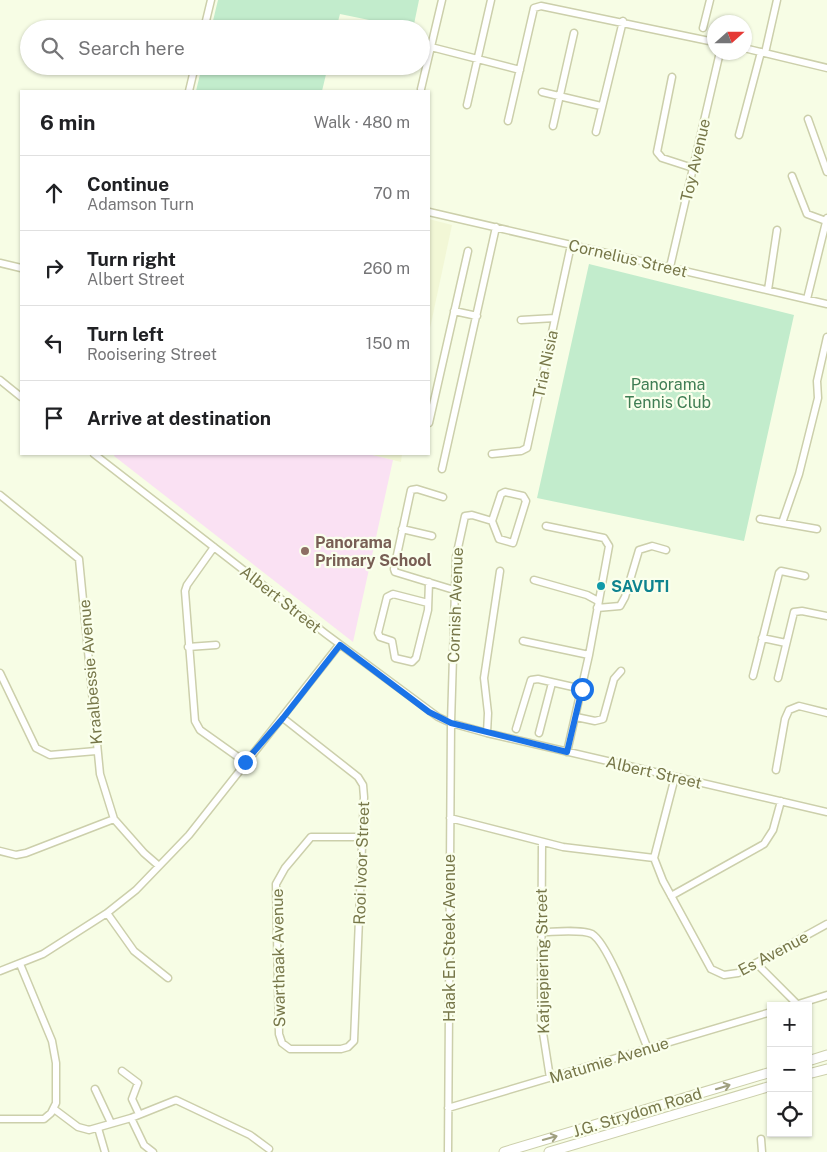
<!DOCTYPE html>
<html lang="en">
<head>
<meta charset="utf-8">
<style>
	:root { --surface:#fff; --page:#f6f6f6; --text:#202124; --muted:#757577; --line:#e0e0e0 }
	body { margin:0; font-family:"Public Sans",sans-serif; background:var(--page); color:var(--text) }
	.controls { position:absolute; right:15px; bottom:15px; display:grid; overflow:hidden; border-radius:0px; box-shadow:0 1px 4px #0004 }
	.controls button { width:45px; height:45px; display:grid; place-items:center; padding:0; border:0; border-bottom:1px solid var(--line); background:var(--surface); color:var(--text); font:25px sans-serif }
	.compass { position:absolute; left:707px; top:15px; width:45px; height:45px; border-radius:50%; background:var(--surface); box-shadow:0 1px 4px #0004; rotate:69deg }
	.stop { position:absolute; width:15px; height:15px; margin:-11px; border:4px solid #1a73e8; border-radius:50%; background:#fff }
	.stop.end { background:#1a73e8; border-color:#fff; box-shadow:0 1px 5px #0008 }
	.list { margin:0; padding:0; list-style:none }
	h2 { display:flex; justify-content:space-between; align-items:center; height:65px; margin:0; padding:0 20px; font-size:21px }
	h2 small { font-size:16px; font-weight:400; color:var(--muted) }
	.list li { display:grid; grid-template-columns:32px 1fr auto; gap:15px; align-items:center; box-sizing:border-box; height:75px; padding:0 20px; border-top:1px solid var(--line) }
	.list b { display:block; font-size:19px; white-space:nowrap }
	.list p { margin:0; font-size:16px; white-space:nowrap; color:var(--muted) }
	.list em { font-size:16px; font-style:normal; color:var(--muted) }
	.icon { flex:none; width:28px; height:28px; fill:none; stroke:currentColor; stroke-width:2; stroke-linecap:round; stroke-linejoin:round }
	.map { position:relative; flex:none; width:827px; height:1152px; overflow:hidden }
	.search { position:absolute; background:var(--surface); box-shadow:0 1px 4px #0004; left:20px; top:20px; width:410px; height:55px; display:flex; align-items:center; gap:12px; box-sizing:border-box; padding:0 18px; border-radius:28px; color:var(--muted); font-size:19px }
	.panel { position:absolute; background:var(--surface); box-shadow:0 1px 4px #0004; left:20px; top:90px; width:410px; height:365px; border-radius:0px }
	.map>svg:first-child { display:block }
	.residential { fill:#f2f7d6 }
	.education { fill:#fae1f3 }
	.park { fill:#c2eccc }
	.lines { fill:none; stroke-linecap:round; stroke-linejoin:round }
	.minor-casing { stroke:#cccfab; stroke-width:9 }
	.tertiary-casing { stroke:#cccfab; stroke-width:11 }
	.minor { stroke:#fff; stroke-width:6 }
	.tertiary { stroke:#fff; stroke-width:9 }
	.oneway { stroke:#a0a080 }
	.route { stroke:#1a73e8; stroke-width:6 }
	.education-dot { fill:#8d6e63; stroke:#faffec; stroke-width:2 }
	.culture-dot { fill:#0f9aa8; stroke:#faffec; stroke-width:2 }
	.labels { text-anchor:middle; stroke-width:4.5; stroke-linejoin:round; paint-order:stroke }
	.street-label { font-size:16px; fill:#777749; stroke:#faffec }
	.park-label { font-size:16px; fill:#407e54; stroke:#faffec }
	.education-label { font-size:16px; font-weight:bold; fill:#785e54; stroke:#faffec; text-anchor:start }
	.culture-label { font-size:16px; font-weight:bold; fill:#0d838f; stroke:#faffec; text-anchor:start }
</style>
</head>
<body>
<div class="map">
<svg width="827" height="1152" viewBox="0 0 827 1152">
	<rect width="100%" height="100%" fill="#f7fde5"/>
	<path class="residential" d="M429,219L452,225L429,333Z
		M368,454H402L401,462Z"/>
	<path class="education" d="M115,454H368L393,460L353,642L114,456Z"/>
	<path class="park" d="M218,0H419L413,29L340,14L336,29H211Z
		M202,66H328L322,91H196Z
		M589,264L794,315L744,541L537,498Z"/>
	<g class="lines">
		<g class="minor-casing">
			<path id="minor" d="M703,28L710,0
				M204,29L211,0
				M431,47L520,70
				M744,48L827,68
				M765,53L777,0
				M672,77L657,152L662,158L693,168
				M421,89L442,0
				M189,91L195,66
				M542,92L601,106
				M467,105L491,0
				M808,119L827,172
				M508,121L534,8L541,6L714,42
				M553,126L574,33
				M596,132L623,21
				M739,135L761,52
				M792,176L807,214L826,221
				M429,212L827,304
				M0,263L21,268
				M670,267L720,52
				M768,290L777,230
				M807,299L827,218
				M454,311L477,316
				M521,320L555,318
				M0,380L21,397
				M429,423L468,251
				M94,454L326,634L438,717L451,723L487,733L827,812
				M492,454L521,451L527,448L571,245
				M442,469L496,227
				M505,492L523,496L526,501L513,543L499,539L492,521L501,494Z
				M0,495L79,559L100,774L114,819L144,853L159,866
				M443,497L417,489L411,490L394,569L395,572L454,590
				M760,519L817,529
				M782,523L799,474L818,398L817,381L827,337
				M546,526L604,538L609,546L589,655L567,752
				M402,529L432,536
				M214,547L187,585L185,591L195,721L200,730L245,762
				M534,580L587,595L598,601
				M428,603L393,594L387,597L378,633L380,637L392,641L395,658L412,662L416,658L428,610L429,582
				M597,608L620,606L625,597L639,550L652,546L666,550
				M762,638L786,643
				M523,641L589,655
				M188,647L216,645
				M0,673L36,748L50,755L96,751
				M753,676L779,573L781,571L805,576
				M778,678L794,612L802,611L827,616
				M576,717L595,721L603,719L614,679L621,671
				M283,718L358,777L363,785L364,797L354,1041L348,1047L341,1049H290L282,1043L279,1034L276,884L285,868L311,837H363
				M516,729L531,680L538,679L582,689
				M487,733L488,713L484,678L500,571
				M539,733L552,683
				M776,770L785,719L789,710L799,706L827,713
				M675,777L654,858L663,881L711,969L724,975L738,973L827,924
				M450,818L563,847L654,858
				M542,843L541,1020L550,1078
				M0,851L16,855L26,853L114,819
				M671,896L764,844L773,830L781,801
				M107,913L134,951L168,978
				M541,932C553,932 582,929 592,934C610,945 638,1026 648,1049
				M756,963L797,1004
				M0,971L43,954L107,913L136,890L189,835L339,645
				M792,1006L827,995
				M122,1071L138,1083L132,1099L139,1114
				M95,1089L111,1123
				M448,1108L771,1012
				M54,1109L78,1127L89,1130L131,1118L176,1100L250,1135L269,1149
				M131,1118L144,1145L153,1152
				M0,1119H44L51,1113L56,1103V1063L52,1041L20,964
				M98,1128L105,1152
				M761,1139L762,1152
				M448,1152L451,723L456,557L465,516L472,515L492,521"/>
		</g>
		<g class="tertiary-casing">
			<path id="tertiary" d="M808,1061L827,1055
				M808,1074L827,1069
				M504,1152L771,1072
				M549,1152L771,1086"/>
		</g>
		<use href="#minor" class="minor"/>
		<use href="#tertiary" class="tertiary"/>
	</g>
	<defs><path id="oneway-shaft" d="M-6 0H5M1.5-3L5.5 0L1.5 3" fill="none" stroke-width="1.6" stroke-linecap="round" stroke-linejoin="round" transform="scale(1.25)"/></defs>
	<g class="oneway">
		<use href="#oneway-shaft" transform="translate(723 1087) rotate(-17)"/>
		<use href="#oneway-shaft" transform="translate(550 1138) rotate(-16)"/>
	</g>
	<g class="lines">
		<path class="route" d="M245,762L283,718L340,645L429,712L451,723L567,752L582,689"/>
	</g>
	<circle class="education-dot" cx="305" cy="551" r="5"/>
	<circle class="culture-dot" cx="601" cy="586" r="5"/>
	<g class="labels">
		<g class="street-label">
			<text transform="translate(695 160) rotate(-77)" y="6">Toy Avenue</text>
			<text transform="translate(628 258) rotate(13)" y="6">Cornelius Street</text>
			<text transform="translate(545 364) rotate(-78)" y="6">Tria Nisia</text>
			<text transform="translate(281 599) rotate(38)" y="6">Albert Street</text>
			<text transform="translate(455 605) rotate(-88)" y="6">Cornish Avenue</text>
			<text transform="translate(90 672) rotate(-95)" y="6">Kraalbessie Avenue</text>
			<text transform="translate(654 772) rotate(13)" y="6">Albert Street</text>
			<text transform="translate(361 863) rotate(-88)" y="6">Rooi Ivoor Street</text>
			<text transform="translate(449 938) rotate(-90)" y="6">Haak En Steek Avenue</text>
			<text transform="translate(773 953) rotate(-28)" y="6">Es Avenue</text>
			<text transform="translate(278 958) rotate(-91)" y="6">Swarthaak Avenue</text>
			<text transform="translate(542 961) rotate(-91)" y="6">Katjiepiering Street</text>
			<text transform="translate(609 1060) rotate(-17)" y="6">Matumie Avenue</text>
			<text transform="translate(637 1112) rotate(-17)" y="6">J.G. Strydom Road</text>
		</g>
		<g class="park-label">
			<text x="668" y="390">Panorama<tspan x="668" dy="18">Tennis Club</tspan></text>
		</g>
		<g class="education-label">
			<text x="315" y="548">Panorama<tspan x="315" dy="18">Primary School</tspan></text>
		</g>
		<g class="culture-label">
			<text x="611" y="592">SAVUTI</text>
		</g>
	</g>
</svg>
<div class="controls">
<button>+</button>
<button>−</button>
<button><svg class="icon" aria-label="locate" viewBox="0 0 24 24"><circle cx="12" cy="12" r="6"/><path d="M12 2v4M12 18v4M2 12h4M18 12h4"/></svg></button>
</div>
<svg class="compass" viewBox="-18 -18 36 36"><path d="M0-13l5 13h-10z" fill="#e53935"/><path d="M0 13l5-13h-10z" fill="#757577"/></svg>
<div class="stop" style="left:582px;top:689px"></div>
<div class="stop end" style="left:245px;top:762px"></div>
<div class="search"><svg class="icon" aria-label="search" viewBox="0 0 24 24"><circle cx="10" cy="10" r="6"/><path d="M15 15l6 6"/></svg>Search here</div>
<section class="panel">
<h2>6 min<small>Walk · 480 m</small></h2>
<ul class="list">
<li><svg class="icon" aria-label="ahead" viewBox="0 0 24 24"><path d="M12 20V5M6 11l6-6 6 6"/></svg><div><b>Continue</b><p>Adamson Turn</p></div><em>70 m</em></li>
<li><svg class="icon" aria-label="right" viewBox="0 0 24 24"><path d="M7 20v-9h11M14 6l5 5-5 5"/></svg><div><b>Turn right</b><p>Albert Street</p></div><em>260 m</em></li>
<li><svg class="icon" aria-label="left" viewBox="0 0 24 24"><path d="M17 20v-9H6M10 6l-5 5 5 5"/></svg><div><b>Turn left</b><p>Rooisering Street</p></div><em>150 m</em></li>
<li><svg class="icon" aria-label="arrive" viewBox="0 0 24 24"><path d="M6 21V4h12l-3 4 3 4H6"/></svg><div><b>Arrive at destination</b></div></li>
</ul>
</section>
</div>
</body>
</html>
